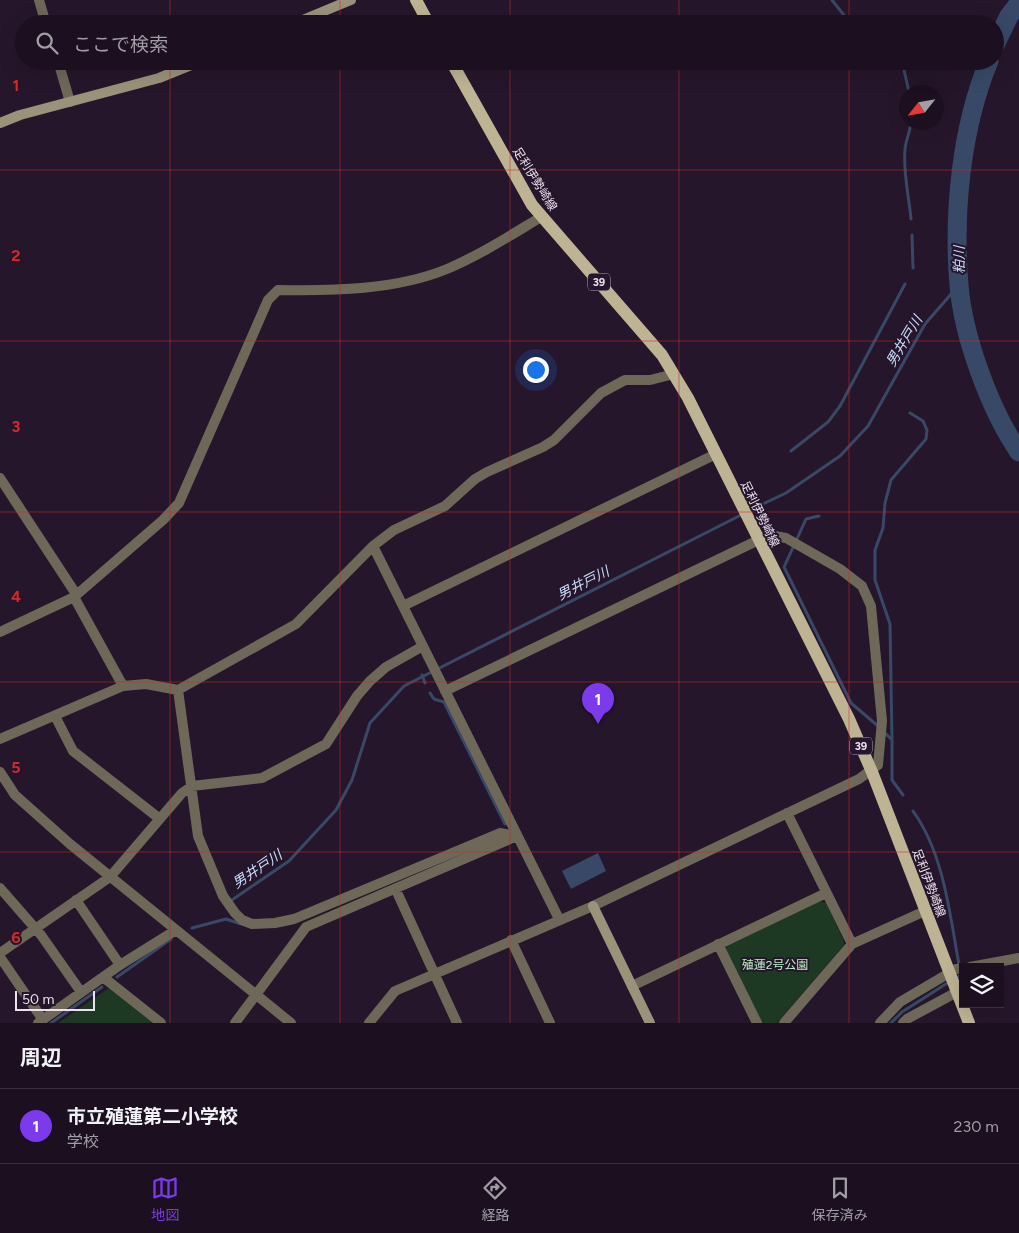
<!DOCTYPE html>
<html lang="ja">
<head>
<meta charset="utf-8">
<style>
	:root { --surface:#1c1020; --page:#251929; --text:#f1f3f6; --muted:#a09da5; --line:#3a303e; --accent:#7c3aed }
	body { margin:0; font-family:Figtree,"Noto Sans JP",sans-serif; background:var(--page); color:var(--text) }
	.controls { position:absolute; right:15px; bottom:15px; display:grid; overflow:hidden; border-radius:0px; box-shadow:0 5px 20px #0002 }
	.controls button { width:45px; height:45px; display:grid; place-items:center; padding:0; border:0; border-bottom:1px solid var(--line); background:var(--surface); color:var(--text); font:25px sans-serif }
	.compass { position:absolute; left:899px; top:85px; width:45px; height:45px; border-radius:50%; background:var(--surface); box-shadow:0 5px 20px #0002; rotate:239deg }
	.scale { position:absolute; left:15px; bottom:12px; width:80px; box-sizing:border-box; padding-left:5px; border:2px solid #ebe1ef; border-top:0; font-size:14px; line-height:18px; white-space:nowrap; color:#ebe1ef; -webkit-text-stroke:4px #26162b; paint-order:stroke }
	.you { position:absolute; left:535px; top:369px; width:18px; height:18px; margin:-12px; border:4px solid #fff; border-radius:50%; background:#1a73e8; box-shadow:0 0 0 8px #1a73e833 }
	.badge { display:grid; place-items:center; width:32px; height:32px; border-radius:50%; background:var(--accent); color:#fff; font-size:16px; font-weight:700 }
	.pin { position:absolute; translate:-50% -41px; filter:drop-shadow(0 1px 2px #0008) }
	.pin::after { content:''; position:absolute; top:26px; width:18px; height:15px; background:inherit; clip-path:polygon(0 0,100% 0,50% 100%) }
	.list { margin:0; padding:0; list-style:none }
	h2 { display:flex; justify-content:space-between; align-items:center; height:65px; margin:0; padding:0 20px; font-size:21px }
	h2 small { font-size:16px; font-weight:400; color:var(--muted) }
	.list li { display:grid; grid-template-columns:32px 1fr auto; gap:15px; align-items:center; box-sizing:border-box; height:75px; padding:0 20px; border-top:1px solid var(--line) }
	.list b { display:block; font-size:19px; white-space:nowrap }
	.list p { margin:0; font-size:16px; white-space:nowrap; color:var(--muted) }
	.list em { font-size:16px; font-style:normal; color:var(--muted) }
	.icon { flex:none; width:28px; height:28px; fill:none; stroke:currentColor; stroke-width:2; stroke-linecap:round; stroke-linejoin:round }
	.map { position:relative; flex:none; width:1019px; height:1023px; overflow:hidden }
	.search { position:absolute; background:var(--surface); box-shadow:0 5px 20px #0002; left:15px; right:15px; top:15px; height:55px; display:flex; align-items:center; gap:12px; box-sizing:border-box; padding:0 18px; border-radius:28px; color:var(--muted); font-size:19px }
	.sheet { height:140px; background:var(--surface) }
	nav { display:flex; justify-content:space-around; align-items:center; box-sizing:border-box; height:70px; border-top:1px solid var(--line); background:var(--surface); font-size:14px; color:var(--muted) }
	nav a { display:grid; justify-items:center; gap:2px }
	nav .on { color:var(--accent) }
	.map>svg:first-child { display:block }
	.green { fill:#1e3923 }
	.water { fill:#374966 }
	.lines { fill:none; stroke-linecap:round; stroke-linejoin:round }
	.stream { stroke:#374966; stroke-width:3 }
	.river { stroke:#374966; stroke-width:19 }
	.street { stroke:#6d6858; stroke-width:10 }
	.secondary { stroke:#9b927a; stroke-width:10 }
	.primary { stroke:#beb494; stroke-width:12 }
	.grid { fill:none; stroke:#d62828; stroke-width:1; stroke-opacity:0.55 }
	.labels { text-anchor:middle; stroke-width:4; stroke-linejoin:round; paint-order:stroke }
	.shield { fill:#26162b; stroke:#b0a4b4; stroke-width:1 }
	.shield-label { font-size:11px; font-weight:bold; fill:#ebe1ef }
	.street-label { font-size:12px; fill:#ebe1ef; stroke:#26162b }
	.park-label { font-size:12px; fill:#bdf2c4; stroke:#26162b }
	.water-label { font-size:14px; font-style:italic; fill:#c7dcfc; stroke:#26162b }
	.grid-label { font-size:16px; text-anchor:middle; font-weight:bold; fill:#d62828; stroke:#26162b; stroke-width:4; stroke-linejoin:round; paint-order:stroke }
</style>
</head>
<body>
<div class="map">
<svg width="1019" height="1023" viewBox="0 0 1019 1023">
	<rect width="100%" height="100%" fill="#26162b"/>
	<path class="green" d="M820,901L826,903L843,939L844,945L777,1023H760L725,951L727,946Z
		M109,988L153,1023H58Z"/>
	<path class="water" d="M598,853L606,871L571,889L562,871Z"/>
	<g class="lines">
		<path class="stream" d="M832,0L851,24
			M902,61L909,92
			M911,122C910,132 906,140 905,149C903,174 909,196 911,219
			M912,235L913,268
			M791,451L828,422L840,406L905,284
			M748,511L786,493L840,456L868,426L925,324L959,285
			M819,516L806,519L784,567L851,703L878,726
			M422,675L425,683
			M430,693L434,699L444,702L505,824
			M884,732L892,740V780L903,795
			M892,740L890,624L875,580V550L883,528L885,503L891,480L926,439L927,430L923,421L910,413
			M913,811C946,857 950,920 961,975L955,979
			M229,902L289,861L336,810L352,780L370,723L404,686L743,514
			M192,928L226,919L241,924
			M117,977L171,939
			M51,1023L102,987
			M891,1023L902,1012L949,982"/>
		<path class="river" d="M995,45L1009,16L1019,3
			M989,61C961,128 953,213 959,285C963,336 990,410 1019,452"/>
		<path class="street" d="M39,0L46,24
			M58,61L70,102
			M0,478L76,594
			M373,546L559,919
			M74,597L123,686
			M403,606L716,454
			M0,632L74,597L163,520L179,503L268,300L278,290C333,291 396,290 447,269C480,255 511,235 541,217
			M178,690L198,836L223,896L235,913L242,920L252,924L275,923L294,919L500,833L517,836
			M55,716L73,751L160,819
			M0,739L123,686L146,684L178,690L296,624L373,546L394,530L445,506L475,479L487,472L543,447L554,440L601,393L625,380H650L674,374
			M0,772L15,795L70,844L291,1023
			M787,813L852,944
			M0,888L41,935L81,992
			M396,890L457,1023
			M76,900L120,965
			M511,940L550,1023
			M718,944L757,1023
			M0,953L110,877L182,793L192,786L262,778L326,744L357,696L370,681L386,667L423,646
			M0,957L43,1020
			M970,967L1019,958
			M103,977L161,1023
			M632,986L826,893
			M38,1023L120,965L176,930
			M235,1023L306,927L517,836
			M369,1023L395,991L593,906L859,779L878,765L882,721L871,606L862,586L840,569L786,538L769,535L445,691
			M784,1023L852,944L925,911
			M880,1023L900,1002L956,969L963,968
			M903,1023L907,1019L957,992"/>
		<path class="secondary" d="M293,24L351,0
			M0,123L20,115L159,78L201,61
			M593,906L650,1023"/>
		<path class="primary" d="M416,0L429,24
			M451,61L532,205L662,355L688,398L849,719L872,772L969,1023"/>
	</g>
	<path class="grid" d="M170,0V24M340,0V24M510,0V24M679,0V24M849,0V24M170,61V1023M340,61V1023M510,61V1023M679,61V1023M849,61V1023M0,170H1019M0,341H1019M0,512H1019M0,682H1019M0,852H1019"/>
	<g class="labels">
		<g class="shield">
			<rect x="588" y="273.5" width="22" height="17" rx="4"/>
			<rect x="850" y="737.5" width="22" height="17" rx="4"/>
		</g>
		<g class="shield-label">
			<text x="599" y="286">39</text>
			<text x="861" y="750">39</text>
		</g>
		<g class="street-label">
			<text transform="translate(535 179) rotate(58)" y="4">足利伊勢崎線</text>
			<text transform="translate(760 514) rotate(64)" y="4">足利伊勢崎線</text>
			<text transform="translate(929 883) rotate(69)" y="4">足利伊勢崎線</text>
		</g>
		<g class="park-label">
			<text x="775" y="969">殖蓮2号公園</text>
		</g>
		<g class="water-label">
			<text transform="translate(959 260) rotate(-90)" y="5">粕川</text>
			<text transform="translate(904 341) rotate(-59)" y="5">男井戸川</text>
			<text transform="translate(583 583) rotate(-27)" y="5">男井戸川</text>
			<text transform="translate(257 869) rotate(-34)" y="5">男井戸川</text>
		</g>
	</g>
	<g class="grid-label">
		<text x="16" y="91">1</text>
		<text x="16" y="261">2</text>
		<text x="16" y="432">3</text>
		<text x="16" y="602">4</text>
		<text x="16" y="773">5</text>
		<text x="16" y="943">6</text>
	</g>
</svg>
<div class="controls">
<button><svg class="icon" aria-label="layers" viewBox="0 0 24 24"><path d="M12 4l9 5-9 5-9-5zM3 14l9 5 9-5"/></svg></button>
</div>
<svg class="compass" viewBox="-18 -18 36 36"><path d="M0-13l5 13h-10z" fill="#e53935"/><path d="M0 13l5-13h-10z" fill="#a09da5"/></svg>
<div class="scale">50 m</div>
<div class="you"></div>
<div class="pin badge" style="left:598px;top:724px">1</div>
<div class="search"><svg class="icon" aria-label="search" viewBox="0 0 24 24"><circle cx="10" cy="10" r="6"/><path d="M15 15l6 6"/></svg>ここで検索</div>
</div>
<section class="sheet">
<h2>周辺<small></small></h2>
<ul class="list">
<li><span class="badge">1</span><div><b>市立殖蓮第二小学校</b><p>学校</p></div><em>230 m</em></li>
</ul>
</section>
<nav>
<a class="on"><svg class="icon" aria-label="map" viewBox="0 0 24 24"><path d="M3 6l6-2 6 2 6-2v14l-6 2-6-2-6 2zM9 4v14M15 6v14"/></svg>地図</a>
<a><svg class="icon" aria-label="directions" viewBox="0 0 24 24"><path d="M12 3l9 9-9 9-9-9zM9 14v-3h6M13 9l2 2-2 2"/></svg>経路</a>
<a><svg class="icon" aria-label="saved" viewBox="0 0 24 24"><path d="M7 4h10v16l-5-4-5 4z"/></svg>保存済み</a>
</nav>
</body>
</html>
